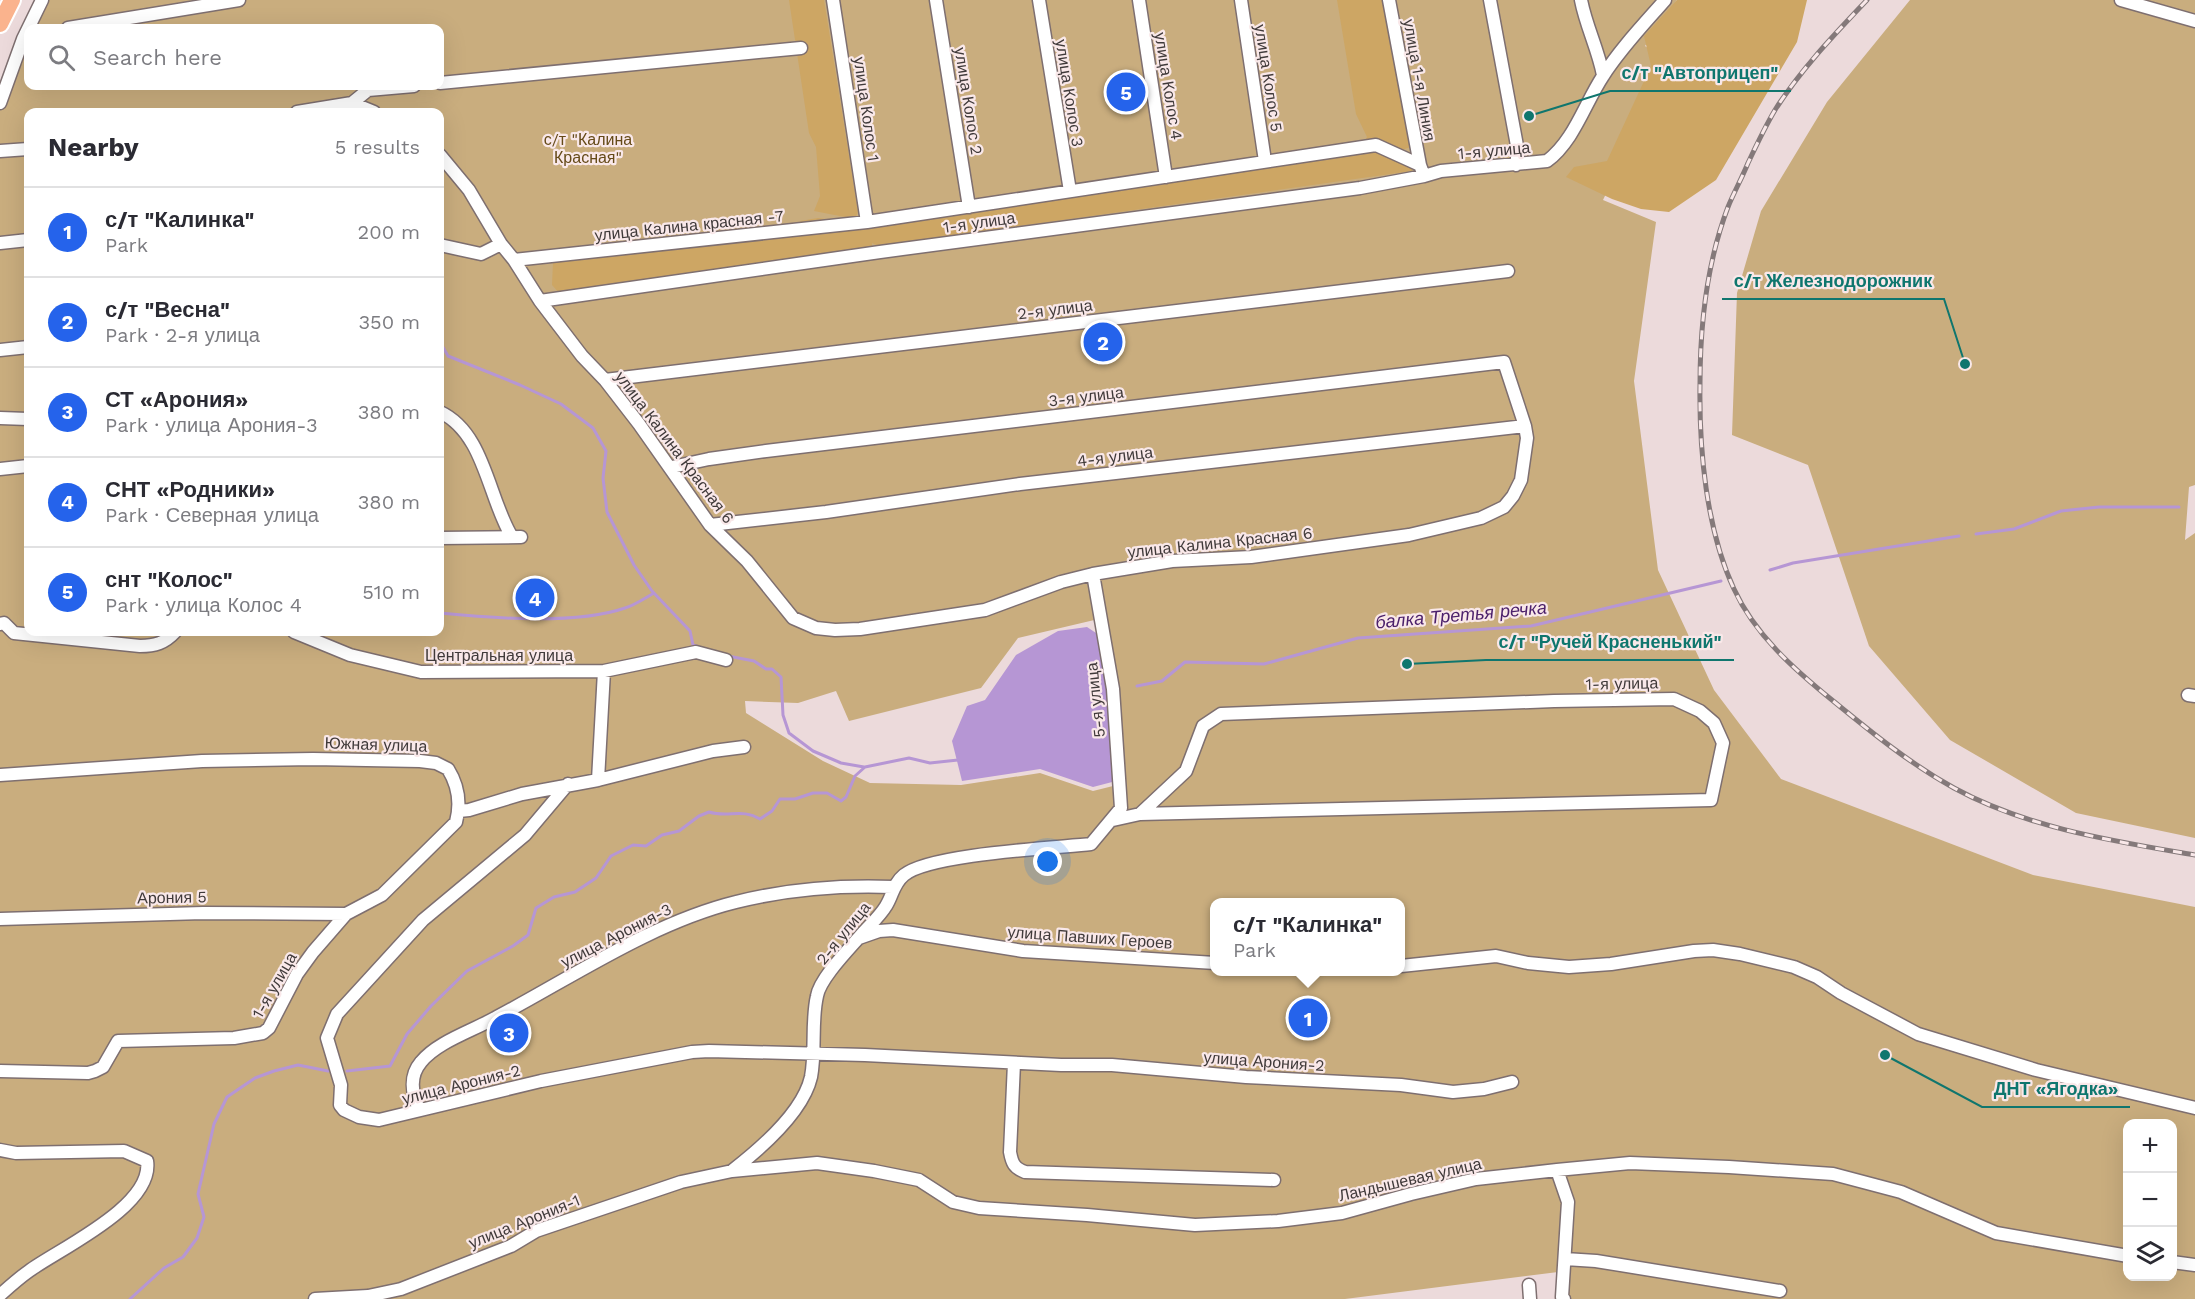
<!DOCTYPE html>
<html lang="en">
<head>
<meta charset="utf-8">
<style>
	:root { --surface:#fff; --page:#f7f7f7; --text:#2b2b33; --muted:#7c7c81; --line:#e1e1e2; --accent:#2563eb }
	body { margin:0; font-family:"Work Sans",sans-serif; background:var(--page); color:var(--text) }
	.controls { position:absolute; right:18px; bottom:18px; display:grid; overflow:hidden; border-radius:12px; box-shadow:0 6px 24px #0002 }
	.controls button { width:54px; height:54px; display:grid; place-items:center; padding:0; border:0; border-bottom:2px solid var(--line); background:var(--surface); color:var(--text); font:30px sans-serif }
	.you { position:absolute; left:1048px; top:862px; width:21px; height:21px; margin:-15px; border:4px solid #fff; border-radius:50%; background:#1a73e8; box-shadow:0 0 0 9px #1a73e833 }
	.badge { display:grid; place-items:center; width:39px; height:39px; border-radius:50%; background:var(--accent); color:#fff; font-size:20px; font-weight:700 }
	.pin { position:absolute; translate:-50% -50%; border:3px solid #fff; box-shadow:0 2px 6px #0006 }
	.popup { position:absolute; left:1210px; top:898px; width:195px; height:78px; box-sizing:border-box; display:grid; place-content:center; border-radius:12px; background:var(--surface); filter:drop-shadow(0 2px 4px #0005); font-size:20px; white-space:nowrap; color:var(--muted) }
	.popup b { font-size:22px; color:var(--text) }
	.popup::after { content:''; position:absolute; left:50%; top:100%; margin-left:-12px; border:12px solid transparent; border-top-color:var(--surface) }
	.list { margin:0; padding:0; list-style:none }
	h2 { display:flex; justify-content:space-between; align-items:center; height:78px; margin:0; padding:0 24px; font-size:26px }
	h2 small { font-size:20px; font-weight:400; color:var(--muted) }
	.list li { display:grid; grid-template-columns:39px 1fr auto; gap:18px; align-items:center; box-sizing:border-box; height:90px; padding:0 24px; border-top:2px solid var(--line) }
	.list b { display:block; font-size:22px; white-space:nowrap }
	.list p { margin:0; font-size:20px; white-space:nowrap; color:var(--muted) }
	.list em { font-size:20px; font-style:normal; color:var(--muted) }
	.icon { flex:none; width:33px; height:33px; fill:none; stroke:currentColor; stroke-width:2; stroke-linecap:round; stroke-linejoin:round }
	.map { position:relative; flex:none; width:2195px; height:1299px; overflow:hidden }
	.search { position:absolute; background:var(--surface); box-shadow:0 6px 24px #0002; left:24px; top:24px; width:420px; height:66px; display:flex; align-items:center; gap:15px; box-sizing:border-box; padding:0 21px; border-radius:12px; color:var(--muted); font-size:22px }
	.panel { position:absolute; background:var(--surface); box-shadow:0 6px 24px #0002; left:24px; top:108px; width:420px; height:528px; border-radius:12px }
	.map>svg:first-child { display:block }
	.green { fill:#c9ad7e; fill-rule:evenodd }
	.forest { fill:#cda664 }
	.water { fill:#b696d4 }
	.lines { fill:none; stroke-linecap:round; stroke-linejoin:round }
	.stream { stroke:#b696d4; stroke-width:3 }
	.minor-casing { stroke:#7e6f70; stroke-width:15 }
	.major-casing { stroke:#fff; stroke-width:20 }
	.minor { stroke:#fff; stroke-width:12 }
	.major { stroke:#fab38d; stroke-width:16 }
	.rail-casing { stroke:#84797a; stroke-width:5 }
	.rail { stroke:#f9e8e9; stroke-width:3; stroke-dasharray:9; stroke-linecap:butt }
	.labels { text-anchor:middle; stroke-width:4.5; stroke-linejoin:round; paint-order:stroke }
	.street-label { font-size:16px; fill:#403a3a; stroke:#f9e8e9 }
	.park-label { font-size:16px; fill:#654a18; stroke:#f9e8e9 }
	.water-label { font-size:18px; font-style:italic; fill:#4c216b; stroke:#f9e8e9 }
	.leader { fill:none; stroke:#0f766e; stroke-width:2 }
	.callout-dot { fill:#0f766e; stroke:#f9e8e9; stroke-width:2 }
	.callout-label { font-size:18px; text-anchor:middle; font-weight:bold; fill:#0f766e; stroke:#f9e8e9; stroke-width:4.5; stroke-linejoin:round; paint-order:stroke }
</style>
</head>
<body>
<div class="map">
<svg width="2195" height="1299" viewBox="0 0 2195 1299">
	<rect width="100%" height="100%" fill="#ecdadb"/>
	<path class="green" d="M44,0H1677L1645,46L1669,62L1603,200L1656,222L1634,381L1658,570L1714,690L1781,779L2033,875L2195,907V1299H1558V1272L1345,1299H0V93L28,33V86H440V28H31ZM28,112H440V632H28ZM1107,617L1125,783L1093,791L1040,773L961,785L870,783L823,761L746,713L745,701L798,703L836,691L849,721L981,688L1018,638ZM1215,902H1401V972H1215ZM2128,1124H2172V1276H2128Z
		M1910,0H2195V485L2189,487L2185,540L2195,533V838L2076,813L1950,740L1869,646L1808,465L1732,435L1737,293L1761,211L1827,102Z"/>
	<path class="forest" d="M789,0H824L858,212L855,219L814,211L820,196L816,147L809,133Z
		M1337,0H1385L1411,147L1398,151L1412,166V171L878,246L872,243V247L560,294L552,285L553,262L803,226L800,221L818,218L841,221L1361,148L1367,137L1356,114Z
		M1677,0H1807L1797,42L1716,180L1669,212L1641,209L1612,199L1566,177L1574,167L1607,161L1651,66L1644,36Z"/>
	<path class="water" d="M1087,627L1099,635L1109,702L1116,781L1093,787L1040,769L962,781L952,741L967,706L985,700L1016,655L1058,631Z"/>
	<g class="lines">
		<path class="stream" d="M440,342L448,356L520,385L561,404L593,428L606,451L603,478L607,512L634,565L652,591L690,631L693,645L699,647
			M1976,534L2014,529L2061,511L2099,507H2179
			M1770,570L1793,563L1959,536
			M440,613C491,618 576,625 625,608C635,605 645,598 654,593
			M728,656L754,661L766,669H772L781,677L783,715L789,733L813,751L841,763L864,767
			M1137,686L1162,681L1185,662L1264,664L1358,638L1531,626L1721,581
			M347,1071L390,1066L407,1034L431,1006L467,971L513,946L528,935L536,908L554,897L575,892L596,878L611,856L633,845L646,846L662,835L679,831L699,816L709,812C728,818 742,808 760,819L772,811L780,799H795L813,793H827L841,801L846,797L855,776L865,767L909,758L930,763L958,760
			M130,1299L164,1268L183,1257L197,1238L204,1217L198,1194L214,1124L227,1097L255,1078L274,1071L298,1065L328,1071"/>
		<g class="minor-casing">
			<path id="minor" d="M833,0L867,222
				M936,0L969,207
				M1039,0L1070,191
				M1139,0L1166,177
				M1241,0L1265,161
				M1389,0L1420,165
				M1490,0L1518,151L1516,165
				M1581,0C1586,26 1598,49 1603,75
				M2121,0L2195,21
				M68,28L239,0
				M23,39L42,0
				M440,83L801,48
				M0,103L23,39L28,37
				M352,103L374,112
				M297,112L352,103L368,90L414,86
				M0,151L28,149
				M440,155L469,190L501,244L514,260L540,301L582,356L605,380L639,424L710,525L747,561L793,618L816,628L835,630L860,629L985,610L1061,582L1093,574L1172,561L1251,557L1409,535L1481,518L1504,507L1513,496L1521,480L1527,438L1525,426L1504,362L766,451L709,459L672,467
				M0,243L28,240
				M440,245L481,254L501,244
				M514,260L867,222L1376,145L1420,165L1424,176L1441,171L1547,161C1574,141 1585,103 1603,76C1620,49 1644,24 1665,0
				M540,301L880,252L1360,188L1424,176
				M0,350L28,347
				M605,380L1508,271
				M440,412C485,433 488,498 512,537
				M0,418L28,419
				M0,469L28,466
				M710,525L826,512L1020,484L1525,426
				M440,538L521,537
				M0,624L4,623L14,633L140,646C155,646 165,643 175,632
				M294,632L350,655L421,672L604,671L696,652L726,660
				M2188,695L2195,696
				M0,775L202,761L313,759L420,761L436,763L448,769C458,785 461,803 456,822L382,895L346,914L313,952L297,974L269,1028L263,1033L234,1038L118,1041L103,1067L95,1071L88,1073L0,1071
				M598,780L604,671
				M568,784L525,835L423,920L337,1014L327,1038L341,1085L340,1105L344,1110L359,1117L379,1120L541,1081L692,1052L709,1051L865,1055L1061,1065H1112L1246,1077L1401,1085L1453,1092L1484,1089L1512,1082
				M459,811L469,810L522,794L598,780L713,751L744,747
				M1113,820L1140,814L1711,800L1723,743L1714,723L1700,711L1674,699L1554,701L1221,714L1203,726L1186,771L1140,814
				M0,919L203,913L346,914
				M859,938L879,931L893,930L1023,951L1215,963
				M1401,966L1496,956L1528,963L1569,967L1611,964L1694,951L1713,950L1740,954L1794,967L1817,977L1841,993L1918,1034L2036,1070L2195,1108
				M1014,1063L1010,1152C1012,1163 1014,1168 1025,1172L1274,1180
				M419,1109C412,1094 409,1076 421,1062C437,1042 472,1031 495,1018C571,978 651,923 736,902C788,889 840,885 893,887
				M0,1150L16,1153L124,1151L147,1161C154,1206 59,1249 29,1271C19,1278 9,1287 0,1295
				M733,1170C760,1149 803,1112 811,1077C816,1051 811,1022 817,996C820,978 850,948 862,934C870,925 880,916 886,906C893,895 893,884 904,875C929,854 1053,848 1091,844L1121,808L1113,689L1093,574
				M1557,1170L1568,1202L1562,1297L1564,1299
				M1565,1259L1596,1261L1780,1291
				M2172,1262L2195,1265
				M1529,1285L1530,1299
				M315,1299L368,1296L401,1289L511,1246L536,1231L681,1182L732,1171L817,1163L874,1171L919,1180L953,1202L979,1208L1087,1215L1195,1225L1278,1221L1342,1213L1411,1194L1476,1179L1557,1170L1630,1163L1729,1167L1833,1174L1901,1192L1996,1233L2128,1256"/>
		</g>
		<g class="major-casing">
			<path id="major" d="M0,24L12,0"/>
		</g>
		<use href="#minor" class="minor"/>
		<use href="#major" class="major"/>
		<g class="rail-casing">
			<path id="rail" d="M1867,0C1834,35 1801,69 1775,110C1765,127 1756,146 1748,163C1742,178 1734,192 1728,207C1707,262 1700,325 1700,384C1699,449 1706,529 1734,589C1755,635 1794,669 1832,700C1871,732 1909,763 1954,788C2027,828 2113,841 2195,855"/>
		</g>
		<use href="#rail" class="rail"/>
	</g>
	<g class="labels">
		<g class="street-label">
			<text transform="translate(1269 78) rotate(81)" y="6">улица Колос 5</text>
			<text transform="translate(1420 80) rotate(80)" y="6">улица 1-я Линия</text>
			<text transform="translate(1169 86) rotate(81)" y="6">улица Колос 4</text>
			<text transform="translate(1070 93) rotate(81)" y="6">улица Колос 3</text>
			<text transform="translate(969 101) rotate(81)" y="6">улица Колос 2</text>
			<text transform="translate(867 109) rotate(82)" y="6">улица Колос 1</text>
			<text transform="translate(1494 150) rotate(-5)" y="6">1-я улица</text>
			<text transform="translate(979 222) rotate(-8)" y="6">1-я улица</text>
			<text transform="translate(689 225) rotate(-6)" y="6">улица Калина красная -7</text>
			<text transform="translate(1055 309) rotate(-7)" y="6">2-я улица</text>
			<text transform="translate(1086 396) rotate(-7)" y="6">3-я улица</text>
			<text transform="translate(675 447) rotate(53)" y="6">улица Калина Красная 6</text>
			<text transform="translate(1115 456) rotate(-7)" y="6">4-я улица</text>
			<text transform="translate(1220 542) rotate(-6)" y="6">улица Калина Красная 6</text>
			<text x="499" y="661">Центральная улица</text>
			<text transform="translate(1622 683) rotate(-1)" y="6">1-я улица</text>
			<text transform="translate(1095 700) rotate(-96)" y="6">5-я улица</text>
			<text transform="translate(376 744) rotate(2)" y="6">Южная улица</text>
			<text transform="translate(172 897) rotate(-1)" y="6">Арония 5</text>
			<text transform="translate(843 933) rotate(-51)" y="6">2-я улица</text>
			<text transform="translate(616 935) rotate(-27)" y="6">улица Арония-3</text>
			<text transform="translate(1090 937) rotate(4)" y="6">улица Павших Героев</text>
			<text transform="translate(274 985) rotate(-60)" y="6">1-я улица</text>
			<text transform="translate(1264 1061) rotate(4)" y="6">улица Арония-2</text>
			<text transform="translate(461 1084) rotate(-14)" y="6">улица Арония-2</text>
			<text transform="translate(1410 1179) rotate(-13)" y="6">Ландышевая улица</text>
			<text transform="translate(524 1221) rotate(-22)" y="6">улица Арония-1</text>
		</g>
		<g class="park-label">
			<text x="588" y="145">с/т "Калина<tspan x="588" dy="18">Красная"</tspan></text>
		</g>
		<g class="water-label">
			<text transform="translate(1461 615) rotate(-5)" y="6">балка Третья речка</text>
		</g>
	</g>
	<path class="leader" d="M1529 116L1610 91H1791M1965 364L1944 299H1722M1407 664L1486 660H1734M1885 1055L1982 1107H2130"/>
	<g class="callout-dot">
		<circle cx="1529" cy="116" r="6"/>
		<circle cx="1965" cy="364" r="6"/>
		<circle cx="1407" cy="664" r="6"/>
		<circle cx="1885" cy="1055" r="6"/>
	</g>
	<g class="callout-label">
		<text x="1700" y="79">с/т "Автоприцеп"</text>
		<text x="1833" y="287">с/т Железнодорожник</text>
		<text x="1610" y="648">с/т "Ручей Красненький"</text>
		<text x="2056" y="1095">ДНТ «Ягодка»</text>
	</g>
</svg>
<div class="controls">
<button>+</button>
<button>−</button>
<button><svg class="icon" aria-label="layers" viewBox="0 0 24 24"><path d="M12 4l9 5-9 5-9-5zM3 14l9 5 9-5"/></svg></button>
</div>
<div class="you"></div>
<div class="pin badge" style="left:1308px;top:1018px">1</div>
<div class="popup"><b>с/т &quot;Калинка&quot;</b>Park</div>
<div class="pin badge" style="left:1103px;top:342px">2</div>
<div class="pin badge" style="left:509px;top:1033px">3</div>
<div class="pin badge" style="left:535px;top:598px">4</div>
<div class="pin badge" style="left:1126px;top:92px">5</div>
<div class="search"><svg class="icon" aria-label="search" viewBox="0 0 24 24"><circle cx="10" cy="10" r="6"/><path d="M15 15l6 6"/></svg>Search here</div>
<section class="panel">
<h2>Nearby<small>5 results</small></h2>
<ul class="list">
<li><span class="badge">1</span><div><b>с/т &quot;Калинка&quot;</b><p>Park</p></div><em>200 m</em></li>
<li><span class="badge">2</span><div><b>с/т &quot;Весна&quot;</b><p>Park · 2-я улица</p></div><em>350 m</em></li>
<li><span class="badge">3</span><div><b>СТ «Арония»</b><p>Park · улица Арония-3</p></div><em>380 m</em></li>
<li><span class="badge">4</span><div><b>СНТ «Родники»</b><p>Park · Северная улица</p></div><em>380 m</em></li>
<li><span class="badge">5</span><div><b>снт &quot;Колос&quot;</b><p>Park · улица Колос 4</p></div><em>510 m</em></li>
</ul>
</section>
</div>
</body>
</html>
